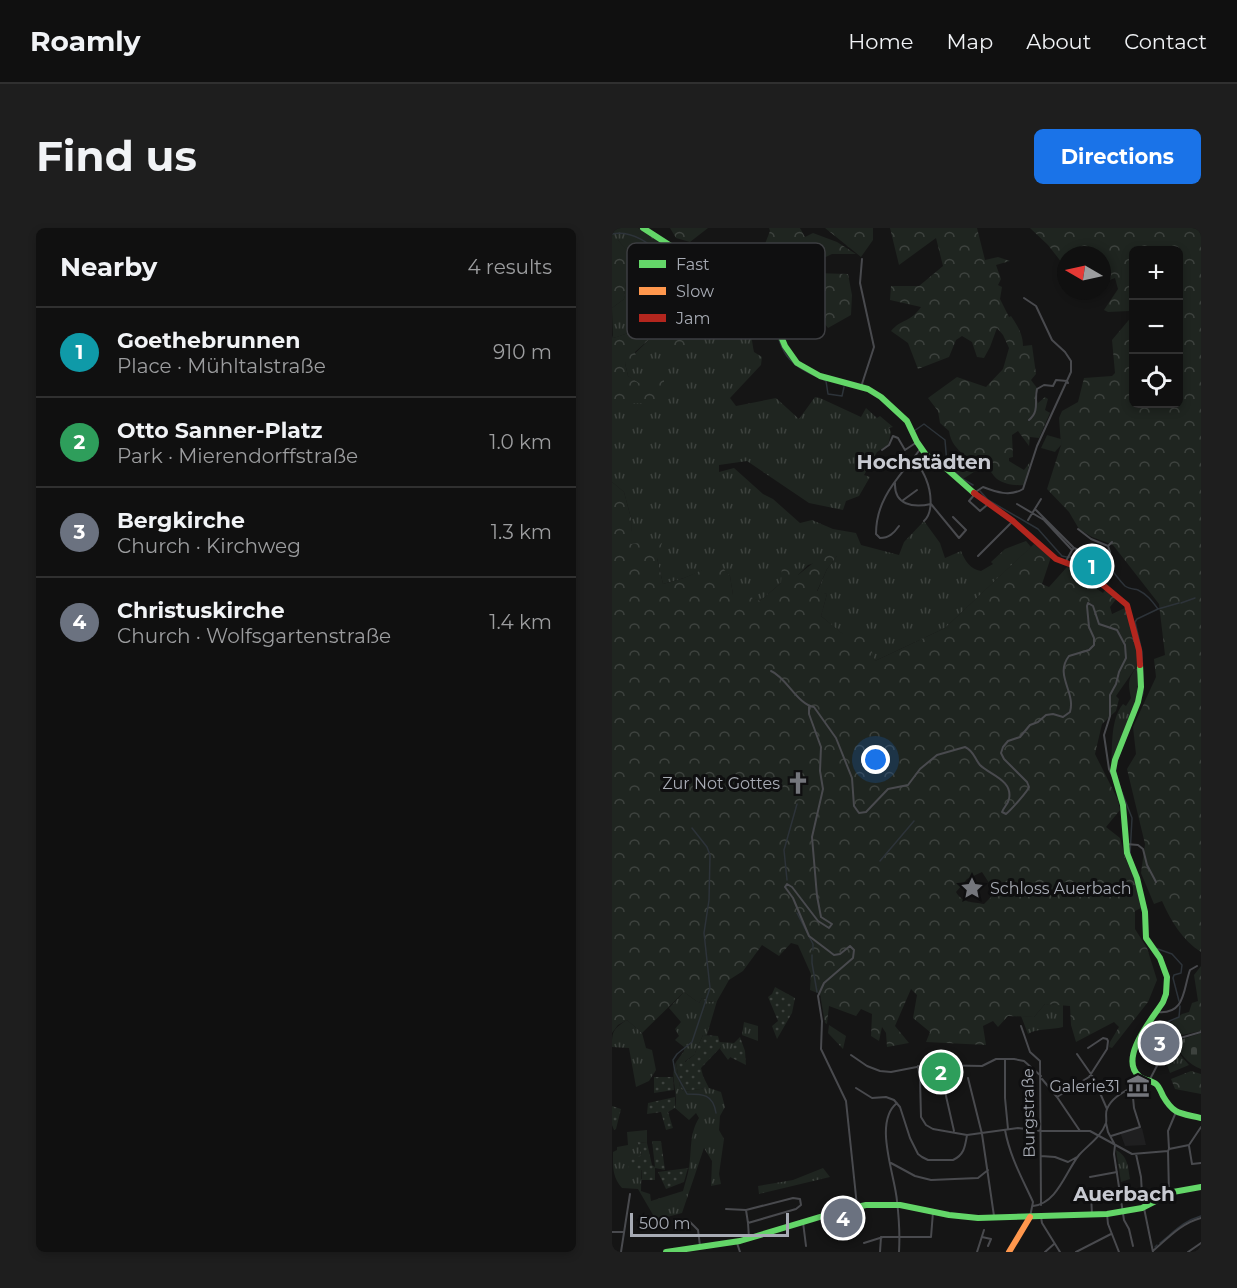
<!DOCTYPE html>
<html lang="en">
<head>
<meta charset="utf-8">
<style>
	:root { --surface:#101010; --page:#1e1e1e; --text:#f1f3f6; --muted:#9c9d9f; --line:#303030; --accent:#1a73e8 }
	body { margin:0; font-family:Montserrat,sans-serif; background:var(--page); color:var(--text) }
	.controls { position:absolute; right:18px; top:18px; display:grid; overflow:hidden; border-radius:9px; box-shadow:0 3px 9px #0003 }
	.controls button { width:54px; height:54px; display:grid; place-items:center; padding:0; border:0; border-bottom:2px solid var(--line); background:var(--surface); color:var(--text); font:30px sans-serif }
	.compass { position:absolute; left:445px; top:18px; width:54px; height:54px; border-radius:50%; background:var(--surface); box-shadow:0 3px 9px #0003; rotate:279deg }
	.scale { position:absolute; left:18px; bottom:15px; width:159px; box-sizing:border-box; padding-left:6px; border:3px solid #a7abb4; border-top:0; font-size:16px; line-height:21px; white-space:nowrap; color:#a7abb4; -webkit-text-stroke:4px #0f0f10; paint-order:stroke }
	.you { position:absolute; left:264px; top:532px; width:21px; height:21px; margin:-15px; border:4px solid #fff; border-radius:50%; background:#1a73e8; box-shadow:0 0 0 9px #1a73e833 }
	.badge { display:grid; place-items:center; width:39px; height:39px; border-radius:50%; background:var(--accent); color:#fff; font-size:20px; font-weight:700 }
	.pin { position:absolute; translate:-50% -50%; border:3px solid #fff; box-shadow:0 2px 6px #0006 }
	.list { margin:0; padding:0; list-style:none }
	h2 { display:flex; justify-content:space-between; align-items:center; height:78px; margin:0; padding:0 24px; font-size:26px }
	h2 small { font-size:20px; font-weight:400; color:var(--muted) }
	.list li { display:grid; grid-template-columns:39px 1fr auto; gap:18px; align-items:center; box-sizing:border-box; height:90px; padding:0 24px; border-top:2px solid var(--line) }
	.list b { display:block; font-size:22px; white-space:nowrap }
	.list p { margin:0; font-size:20px; white-space:nowrap; color:var(--muted) }
	.list em { font-size:20px; font-style:normal; color:var(--muted) }
	.icon { flex:none; width:33px; height:33px; fill:none; stroke:currentColor; stroke-width:2; stroke-linecap:round; stroke-linejoin:round }
	.map { position:relative; flex:none; width:589px; height:1024px; overflow:hidden; border-radius:9px }
	header { display:flex; align-items:center; gap:36px; box-sizing:border-box; height:84px; padding:0 30px; background:var(--surface); border-bottom:2px solid var(--line) }
	header strong { font-size:28px }
	nav { display:flex; gap:33px; margin-inline-start:auto; font-size:21px }
	.intro { display:flex; align-items:center; justify-content:space-between; box-sizing:border-box; height:144px; padding:0 36px }
	h1 { margin:0; font-size:42px }
	.button { padding:15px 27px; border-radius:9px; background:var(--accent); color:#fff; font-size:21px; font-weight:700 }
	main { display:flex; gap:36px; padding:0 36px }
	aside { flex:1; background:var(--surface); border-radius:9px; box-shadow:0 3px 9px #0003 }
	.map>svg:first-child { display:block }
	.built { fill:#1f1f20 }
	.grass { fill:url(#grass-tufts) }
	.forest { fill:url(#forest-crowns); fill-rule:evenodd }
	.cemetery { fill:url(#cemetery-stones) }
	.garden { fill:url(#garden-dots) }
	.pitch { fill:#1f2520 }
	.lines { fill:none; stroke-linecap:round; stroke-linejoin:round }
	.stream { stroke:#2d3339; stroke-width:1.5 }
	.street { stroke:#494a4e; stroke-width:2 }
	.fast { stroke:#63d668; stroke-width:6 }
	.slow { stroke:#ff974d; stroke-width:6 }
	.jam { stroke:#b3261e; stroke-width:6 }
	.labels { text-anchor:middle; stroke-width:6; stroke-linejoin:round; paint-order:stroke }
	.poi-label { font-size:16px; fill:#a7abb4; stroke:#0f0f10; text-anchor:end }
	.street-label { font-size:16px; fill:#a7abb4; stroke:#0f0f10 }
	.quarter-label { font-size:20px; font-weight:bold; fill:#c8cad1; stroke:#0f0f10 }
	.key { fill:#0f0f10; stroke:#3d3e41; stroke-width:1.5 }
	.key-label { font-size:16px; fill:#a7abb4 }
</style>
</head>
<body>
<header>
<strong>Roamly</strong>
<nav><a>Home</a><a>Map</a><a>About</a><a>Contact</a></nav>
</header>
<div class="intro"><h1>Find us</h1><a class="button">Directions</a></div>
<main>
<aside>
<h2>Nearby<small>4 results</small></h2>
<ul class="list">
<li><span class="badge" style="background:#0f9aa8">1</span><div><b>Goethebrunnen</b><p>Place · Mühltalstraße</p></div><em>910 m</em></li>
<li><span class="badge" style="background:#2e9e5b">2</span><div><b>Otto Sanner-Platz</b><p>Park · Mierendorffstraße</p></div><em>1.0 km</em></li>
<li><span class="badge" style="background:#6b7280">3</span><div><b>Bergkirche</b><p>Church · Kirchweg</p></div><em>1.3 km</em></li>
<li><span class="badge" style="background:#6b7280">4</span><div><b>Christuskirche</b><p>Church · Wolfsgartenstraße</p></div><em>1.4 km</em></li>
</ul>
</aside>
<div class="map">
<svg width="589" height="1024" viewBox="0 0 589 1024">
	<defs>
		<pattern id="grass-tufts" width="24" height="20" patternUnits="userSpaceOnUse" patternTransform="scale(1.5)"><rect width="24" height="20" fill="#1f2520"/><path d="M3 7l-1-3M5 7V3M7 7l1-3M15 17l-1-3M17 17v-4M19 17l1-3" fill="none" stroke="#3d423e"/></pattern>
		<pattern id="forest-crowns" width="20" height="18" patternUnits="userSpaceOnUse" patternTransform="scale(1.5)"><rect width="20" height="18" fill="#1f2520"/><path d="M2 6a3 3 0 1 1 6 0M12 15a3 3 0 1 1 6 0" fill="none" stroke="#3d423e"/></pattern>
		<pattern id="cemetery-stones" width="16" height="16" patternUnits="userSpaceOnUse" patternTransform="scale(1.5)"><rect width="16" height="16" fill="#1f2520"/><path d="M2 7V4a2 2 0 0 1 4 0v3zM10 15v-3a2 2 0 0 1 4 0v3z" fill="#3d423e"/></pattern>
		<pattern id="garden-dots" width="8" height="8" patternUnits="userSpaceOnUse" patternTransform="scale(1.5)"><rect width="8" height="8" fill="#1f2520"/><path d="M2 2h.1M6 6h.1" fill="none" stroke="#3d423e" stroke-width="1.8" stroke-linecap="round"/></pattern>
	</defs>
	<rect width="100%" height="100%" fill="#151515"/>
	<path class="built" d="M530,900L534,917L513,918L508,904Z"/>
	<path class="grass" d="M0,0H26L46,11L81,38L125,53L118,57L94,51L67,37L65,41L87,54L116,63L115,68L106,74L107,82L114,83V74L118,72C138,84 138,102 142,124L150,129L149,137L118,170L124,178L164,170L187,191L203,169L208,170L249,189L254,180L265,190L268,188L281,199L277,200L279,204L276,217L265,224L252,247L258,249L247,268L234,273L231,282L197,275L135,233L107,237V244L122,240L151,266L161,271L188,295L200,292L221,301L244,305L249,317L287,327L292,314L312,293L328,315L333,330L349,323C353,333 358,341 369,343L381,336L379,334L393,321L414,313L419,319L333,400L263,433L209,388L215,366L205,364L215,341L225,328L196,337L186,347L169,355L148,373L131,367H121L118,348L106,336L72,350L51,356L45,330L18,316L20,294L12,264L0,254V175H52L16,148L13,135L41,108L48,111L53,69L43,72C32,96 27,103 1,110L0,80L12,71L15,45L24,34L6,12H0Z
		M349,228L365,242L351,251L335,236L336,231L345,230Z
		M474,328L490,335L482,346L468,338Z
		M527,435L526,466L523,480L499,537C501,518 498,492 511,476L514,478L519,470C515,452 517,450 527,435Z
		M72,764L87,775L90,770L96,771L97,774L105,773L95,807H91L82,827L72,834V819L63,812L67,808L63,801L69,794L57,780Z
		M433,776L451,777V799C440,802 425,800 416,806L409,788L422,789Z
		M15,792L30,805L34,820L40,822L44,842L37,853L24,859L17,820L0,819C0,803 1,801 15,792Z
		M132,794L146,798V813L130,807Z
		M217,797L234,808L231,821L216,805Z
		M107,814L122,815L120,827L116,832L108,821L109,819Z
		M541,817L543,822H554L558,827L564,822L577,837L558,845L553,831L549,828L542,831L531,828L533,819Z
		M64,834L68,859L71,863L97,860L109,864L113,879L108,888L107,902L112,911L107,946L109,956L99,958L100,933L92,920L70,985L44,992L26,961L10,960C0,949 1,938 1,924L5,922V919L16,917L15,904L35,902V915L25,914L30,927L29,963L38,966L39,973L71,963C73,955 76,947 77,939C80,921 77,906 87,890L84,885L77,892L63,880C67,864 57,849 64,834Z
		M504,922C516,928 516,939 518,951L509,954Z
		M211,940L218,949L147,966L146,958L181,952Z"/>
	<path class="forest" d="M58,0H96L78,14L64,10Z
		M157,0H188L193,9L201,5L225,14L244,26H220L197,37L202,45L236,46L240,67L239,87L216,100L194,73L186,58L170,48L144,39L158,3Z
		M213,0H261V12L249,29Z
		M278,0H365L373,32L386,29L398,33L384,37L389,51L386,57L390,59L388,71L397,89L399,88C405,97 411,106 411,118L420,117L424,146L419,152L425,160L423,166L426,175L433,169L436,171L433,182L438,185L427,210L418,209L417,218L406,203L400,207L401,229L397,230V233L412,242L418,234L412,257C404,258 391,256 385,251C382,249 381,246 379,244C362,232 340,225 337,203L328,195L326,183L316,170L345,149L374,159L391,141L397,120L391,107L385,100L378,119L372,130L365,129L360,114L350,108L344,112L337,129L306,141L296,115L279,103C290,90 298,95 309,79L278,72L279,58H307L331,38L324,10L287,37Z
		M418,0H589V724C570,712 559,693 550,673L542,676L529,645L533,616L515,541L524,526L521,499L544,449L542,431L553,427L547,376L501,317L480,309L467,301L457,284L435,261L449,217L447,190L450,183L466,174L472,150L500,148L503,145L500,112L521,87L517,83L496,84L492,82L506,61L503,50L495,53L490,52V27H454V40L436,17ZM522,22H566V176H522Z
		M0,12H6L25,34L15,45L12,71L0,80Z
		M63,53C75,60 95,93 86,107C80,116 65,121 57,126L48,121V111L41,108L23,124L24,129L13,135L16,148L27,155L32,147L39,151L52,147V175H0V107L1,110C29,102 32,97 43,72L53,69L55,62Z
		M0,254L12,264L20,294L19,316L51,312L45,330L51,356L72,350L106,335L118,348L121,367L131,366L148,373L169,355L170,337L186,347L206,331L223,325L225,328L215,341L205,363L215,366L209,388L231,406L253,404L263,433L333,400L422,316L439,329L430,356L437,359L455,339L474,346L475,354L491,365L494,361L505,370L498,379L500,386L515,379L524,411L527,435L504,468L507,471L504,483L490,496L483,526L506,572L508,582L494,599L508,610L513,629L523,653L529,680L523,683V701L535,720L545,752L536,774L500,820L497,819L498,814L507,799L502,794L464,814L459,797L458,778L433,776L422,789L396,788L386,799L381,793L371,798L374,817L314,814L318,804L301,790L305,767L299,761L283,798L297,815L275,819L274,805L270,799L267,813L259,808L260,786L249,781L244,788L217,778L215,796L213,795L208,766L198,762L199,746L186,717L179,715L167,728L150,717L131,743L117,752L105,773L96,774V771L90,770L87,775L72,764L30,805L15,792L6,797L0,805ZM370,644L381,661V667L372,676C361,674 350,675 344,664L355,651Z
		M589,738V803L565,808L563,804C550,810 539,809 530,820V807L547,798L553,799L570,786L577,784L580,775L586,773L582,747Z
		M579,843L589,846V866L563,861L559,851Z"/>
	<path class="cemetery" d="M589,805V841C576,837 569,824 559,815Z
		M547,810H553L563,822L558,827L553,822L543,821L542,814Z"/>
	<path class="garden" d="M163,759L183,770L180,785L165,811L160,798L166,793L156,769L160,766Z
		M91,807L106,808L109,819L89,840L91,848L97,860L71,863L68,859L64,834L72,823L73,834L82,827Z
		M128,809L133,823L134,837L118,829L122,815Z
		M42,849H61L62,862L42,865Z
		M63,869V880L56,884L61,900L54,902L49,884L35,886L36,875Z
		M0,878L9,881L4,901L2,902L0,897Z
		M40,913H49L53,942L43,940V952H30V942H17L16,932L30,927L25,914L35,915L40,937L43,939Z
		M76,940L72,954L54,961L46,944Z"/>
	<path class="pitch" d="M435,207L449,211L450,216L443,224L429,220Z"/>
	<g class="lines">
		<path class="stream" d="M0,6C29,0 53,32 76,45C84,54 106,57 118,62C133,57 148,73 156,84C165,97 165,115 175,128C185,141 200,146 214,153L216,166L230,168L232,159
			M302,203L312,196L333,212L335,236L349,250L361,257
			M368,263L376,272L426,301L450,328C459,331 469,327 482,332C503,340 500,345 513,358C517,361 522,361 526,362C536,367 540,373 546,381L525,391L523,394L530,424L531,452
			M486,329L488,322L486,319L488,318
			M569,375L583,370
			M546,381L567,375
			M504,535L531,465V454
			M507,557L520,590L518,627L528,656
			M80,600L95,619L98,627L97,672L92,705L98,760L80,814L65,826L61,832L63,844L75,866C91,866 101,866 104,885
			M268,633L302,593
			M175,652L172,622L185,576
			M185,685L201,716V722
			M543,720L560,726L570,737L569,745L562,747L561,750L567,773
			M200,727V735L205,764
			M541,800L567,789L568,778
			M548,1015C562,1004 571,993 589,988
			M543,1019L545,1017"/>
		<path class="street" d="M249,159L262,119L248,55L250,31
			M417,192C428,183 422,173 425,161L432,157L441,158L444,152L455,153L456,155
			M270,222L277,217L281,208L286,210L293,222L305,214
			M305,229C306,238 311,243 314,251C319,263 322,284 312,293
			M283,255C282,277 301,280 319,276
			M362,265L371,259C384,264 398,269 411,261L425,218L459,144V133L453,124L440,112L424,78L412,70
			M363,266L357,273L368,283L375,277
			M290,273L305,262
			M319,276L347,310L354,302L341,289
			M405,276L432,292L460,322L462,320L493,333
			M424,282L462,320
			M416,292L429,271
			M287,298C282,305 277,310 268,310L264,306C264,268 289,248 309,220
			M466,301L479,311L496,318
			M366,328L401,293
			M453,335L460,322
			M481,348L497,328L498,324L496,318L500,314
			M476,375L481,378L487,396L505,402L513,417L514,430L507,444L504,456L498,467V488L492,507L497,541L502,551
			M159,443C174,449 186,477 202,479L224,510L240,550L242,578L247,585L254,584L276,561L296,557L308,541L325,527L353,519C362,523 362,530 368,537C378,547 401,552 397,571C396,576 392,579 390,584L394,586C398,583 416,563 417,559L415,554L392,531L389,525L391,519L396,513L408,509L418,497L426,494L434,487L441,486L451,489L458,484C464,464 442,447 457,428L477,422L482,417V410L477,399L475,378L476,375
			M197,479V486L209,519L208,543L211,561L200,609L205,668L209,689L220,696
			M514,616L526,617L531,621L535,637L544,654
			M173,659L181,670L197,708L222,727L228,726L238,718L242,722L241,730L212,755L206,768L210,793L209,821L234,873L245,978
			M173,659L175,656L180,659L206,693L217,700L220,696
			M545,784C574,787 571,761 578,742L585,738
			M409,798L418,824L428,833L429,977
			M465,826L481,849L495,881
			M239,827L255,838L268,843L279,844L315,837L370,838L384,831H402L412,833L429,848
			M393,831V870L396,901
			M306,838L308,850L309,889L314,897L321,901L355,907L406,900L429,903H478L520,926L556,923L557,921L577,917
			M337,838L334,868L342,903
			M356,850L370,906L382,988
			M430,851L445,869L468,903
			M537,853L547,834L531,829L530,825L533,817L547,809L558,813L589,804
			M244,860L260,870L274,869L282,872L288,879L298,910L306,926L310,929L316,932H341C352,927 353,919 355,907
			M445,869L477,849L495,821L496,813L495,811L491,810L476,820
			M285,875C261,894 283,947 285,973C287,990 288,1007 287,1024
			M494,895L496,904L503,917L502,926L512,992L517,1001L521,1018
			M393,902C398,929 410,950 421,974L418,989
			M499,908L528,899L522,880L520,859
			M577,917L589,899
			M577,918L580,936L589,935
			M557,921L556,903L564,884
			M556,923L557,965
			M524,926L529,949L530,966L534,976
			M429,928L443,929L456,934L465,929
			M279,935L303,948L319,952L366,950L376,942
			M478,949L505,944
			M471,964L479,966L480,987
			M421,978C445,976 454,943 467,927C476,917 489,909 494,895C495,891 493,885 495,881C501,866 520,861 531,852
			M532,980L541,1024
			M114,981L134,982
			M225,983L229,1011L238,1009
			M495,986L496,996L507,1024
			M429,989L430,995L448,1024
			M76,992L86,1002L88,1018
			M191,994L194,1018
			M136,995L134,982L181,970L188,971L189,977L184,981L136,995L137,1010
			M0,1004H12
			M370,1009L379,1011L376,1018
			M125,1015L128,1024
			M252,1015L271,1009H319L321,984
			M542,1022C557,1009 570,995 589,990
			M9,1024L18,966
			M268,1024L269,1009
			M365,1024L372,1002
			M433,1024L442,1016
			M464,1024L499,1006
			M576,1024L589,1015"/>
		<path class="fast" d="M31,0L90,38L136,56L150,69L157,79L173,118L185,135L208,148L256,161L269,169L295,193L305,214L314,227L328,235L362,265
			M528,437L529,459L526,474L503,532L501,543L511,577L515,625L525,650L533,684L534,710L548,730L555,749L554,766L551,774C541,790 506,830 527,848C531,852 539,852 544,856C547,858 549,864 551,868C562,887 568,885 589,890
			M54,1024L128,1013L231,982L254,977H288L337,987L366,990L495,986L530,980L561,964L589,959"/>
		<path class="slow" d="M397,1024L418,989"/>
		<path class="jam" d="M362,265L401,293L444,331L473,342L515,377L527,422L528,437"/>
	</g>
	<defs>
		<g id="church-bare" transform="scale(1.8)"><path d="M-1.2-6h2.4v3.5h3.3v2.4h-3.3V6h-2.4V-.1h-3.3v-2.4h3.3Z" fill="#74767c" stroke="#0f0f10" stroke-width="2.5" paint-order="stroke"/></g>
		<g id="sight-bare" transform="scale(1.8)"><path d="M0-6L1.8-2.2L6-1.7L2.9 1.2L3.7 5.4L0 3.3L-3.7 5.4L-2.9 1.2L-6-1.7L-1.8-2.2Z" fill="#74767c" stroke="#0f0f10" stroke-width="2.5" paint-order="stroke"/></g>
		<g id="museum-bare" transform="scale(1.8)"><path d="M0-6L6-3V-2H-6V-3ZM-5-1h2V3h-2ZM-1-1h2V3h-2ZM3-1h2V3H3ZM-6 4H6V6H-6Z" fill="#74767c" stroke="#0f0f10" stroke-width="2.5" paint-order="stroke"/></g>
	</defs>
	<g fill-rule="evenodd">
		<use href="#church-bare" x="186" y="555"/>
		<use href="#sight-bare" x="360" y="660"/>
		<use href="#museum-bare" x="526" y="858"/>
	</g>
	<g class="labels">
		<g class="poi-label">
			<text x="168" y="561">Zur Not Gottes</text>
			<text x="378" y="666" text-anchor="start">Schloss Auerbach</text>
			<text x="508" y="864">Galerie31</text>
		</g>
		<g class="street-label">
			<text transform="translate(416 885) rotate(-91)" y="6">Burgstraße</text>
		</g>
		<g class="quarter-label">
			<text x="312" y="241">Hochstädten</text>
			<text x="512" y="973">Auerbach</text>
		</g>
	</g>
	<rect x="15" y="15" width="198" height="96" rx="9" class="key"/>
	<rect x="27" y="32" width="27" height="8" fill="#63d668"/>
	<rect x="27" y="59" width="27" height="8" fill="#ff974d"/>
	<rect x="27" y="86" width="27" height="8" fill="#b3261e"/>
	<g class="key-label">
		<text x="64" y="42">Fast</text>
		<text x="64" y="69">Slow</text>
		<text x="64" y="96">Jam</text>
	</g>
</svg>
<div class="controls">
<button>+</button>
<button>−</button>
<button><svg class="icon" aria-label="locate" viewBox="0 0 24 24"><circle cx="12" cy="12" r="6"/><path d="M12 2v4M12 18v4M2 12h4M18 12h4"/></svg></button>
</div>
<svg class="compass" viewBox="-18 -18 36 36"><path d="M0-13l5 13h-10z" fill="#e53935"/><path d="M0 13l5-13h-10z" fill="#9c9d9f"/></svg>
<div class="scale">500 m</div>
<div class="you"></div>
<div class="pin badge" style="left:480px;top:338px;background:#0f9aa8">1</div>
<div class="pin badge" style="left:329px;top:844px;background:#2e9e5b">2</div>
<div class="pin badge" style="left:548px;top:815px;background:#6b7280">3</div>
<div class="pin badge" style="left:231px;top:990px;background:#6b7280">4</div>
</div>
</main>
</body>
</html>
